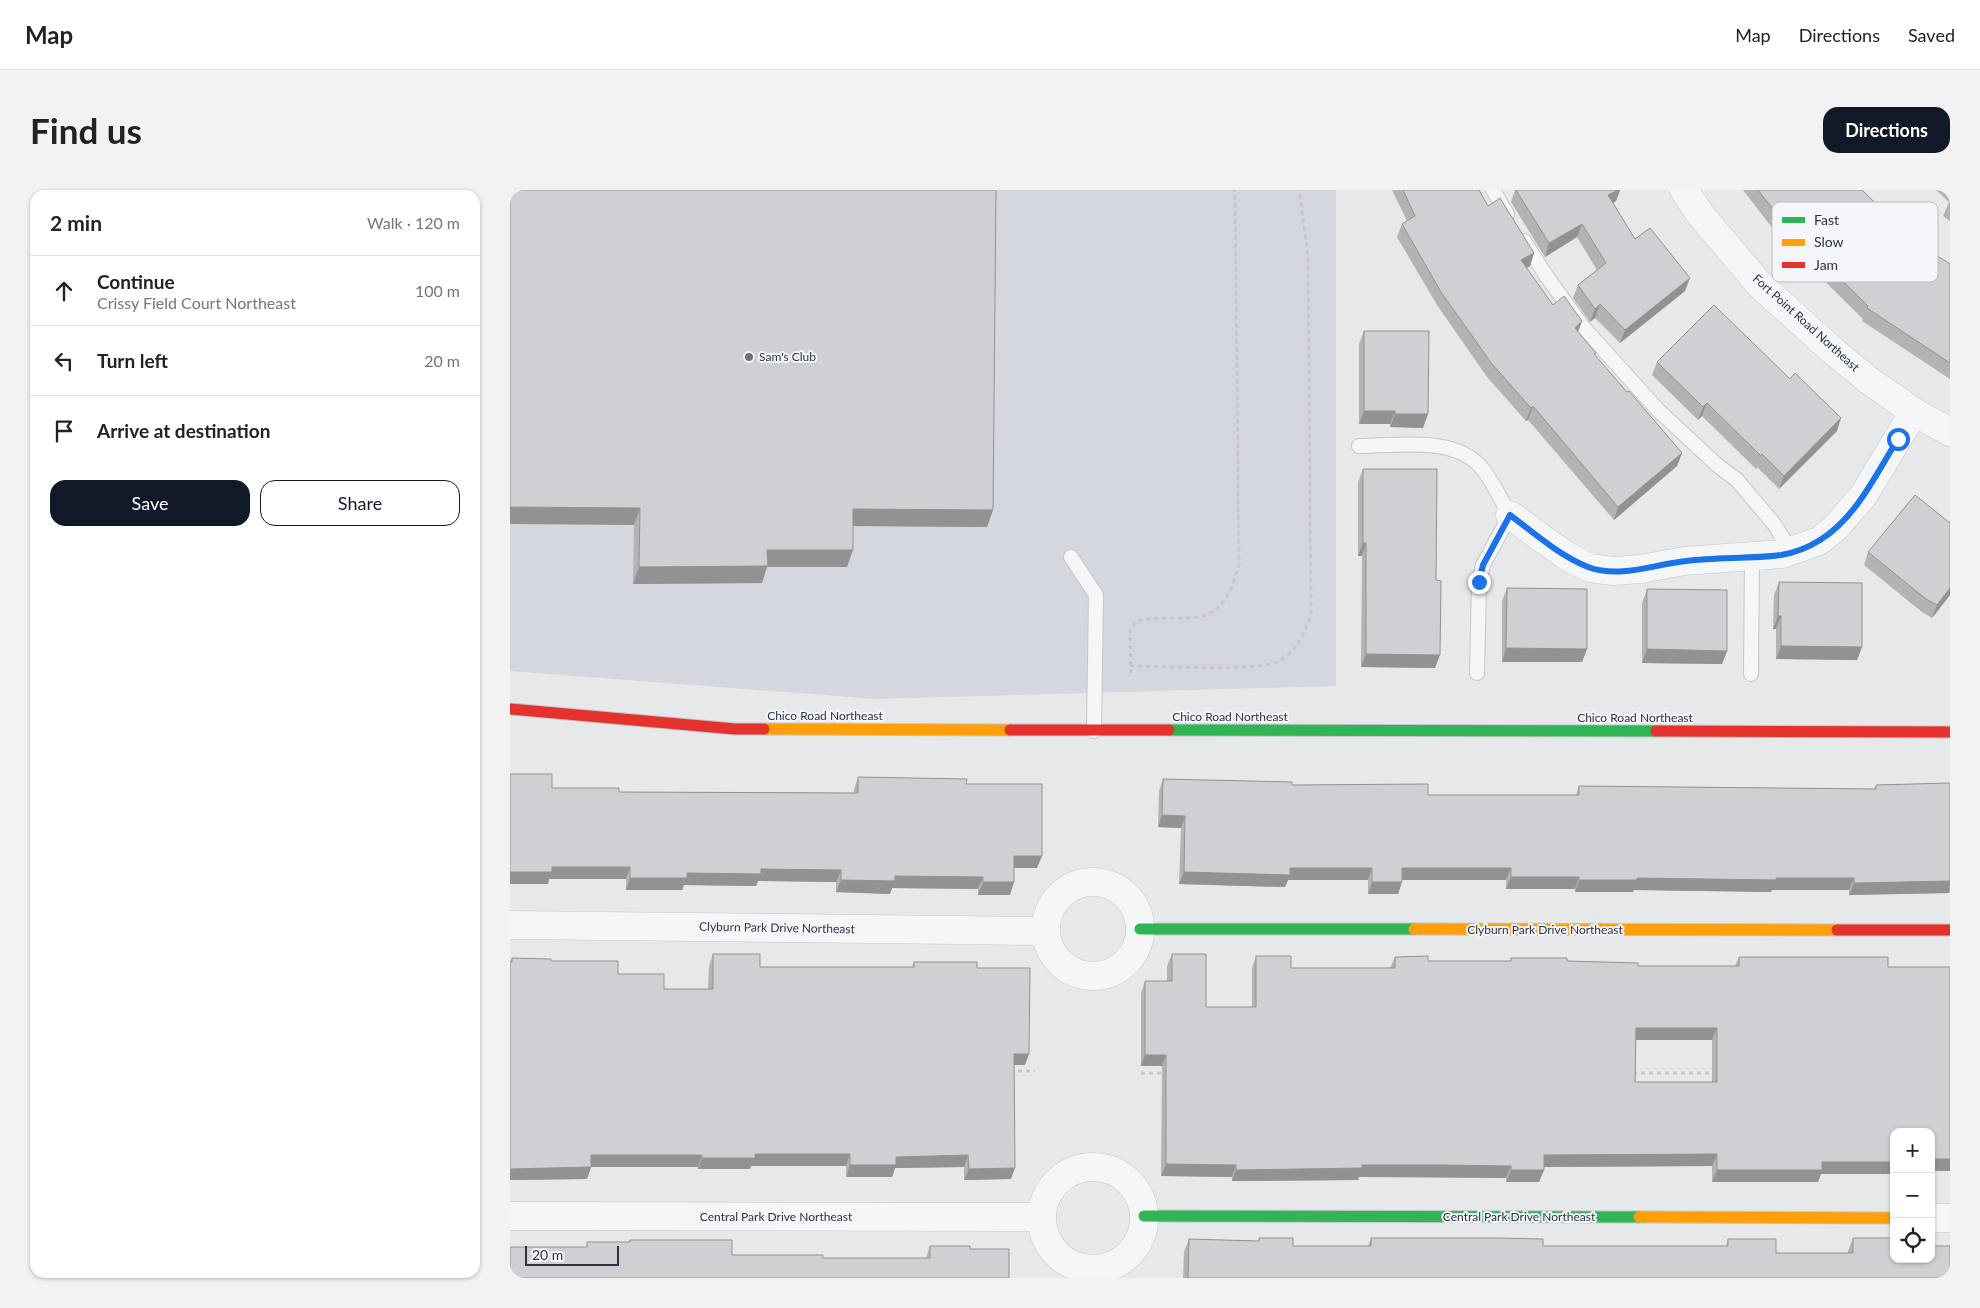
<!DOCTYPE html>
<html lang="en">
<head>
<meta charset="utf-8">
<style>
	:root { --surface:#fff; --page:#f2f2f2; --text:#222; --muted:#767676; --line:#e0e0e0; --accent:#111827 }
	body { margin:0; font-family:Lato,sans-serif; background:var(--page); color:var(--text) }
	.controls { position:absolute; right:15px; bottom:15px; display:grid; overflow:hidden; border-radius:10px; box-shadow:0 1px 4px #0004 }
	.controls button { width:45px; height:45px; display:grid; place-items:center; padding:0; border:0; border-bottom:1px solid var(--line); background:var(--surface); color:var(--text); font:25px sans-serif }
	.scale { position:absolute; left:15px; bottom:12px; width:94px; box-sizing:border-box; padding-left:5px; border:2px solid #2b3445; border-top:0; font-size:14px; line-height:18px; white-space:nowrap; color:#2b3445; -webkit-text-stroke:4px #f4f6f9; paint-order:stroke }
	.stop { position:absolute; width:15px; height:15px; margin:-11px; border:4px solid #1a73e8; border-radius:50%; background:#fff }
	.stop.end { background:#1a73e8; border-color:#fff; box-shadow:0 1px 5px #0008 }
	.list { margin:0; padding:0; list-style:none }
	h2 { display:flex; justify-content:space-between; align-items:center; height:65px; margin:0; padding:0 20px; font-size:21px }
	h2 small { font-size:16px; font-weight:400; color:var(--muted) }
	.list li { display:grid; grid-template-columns:32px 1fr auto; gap:15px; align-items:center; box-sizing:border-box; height:70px; padding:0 20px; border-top:1px solid var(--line) }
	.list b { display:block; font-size:19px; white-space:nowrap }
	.list p { margin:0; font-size:16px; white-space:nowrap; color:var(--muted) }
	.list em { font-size:16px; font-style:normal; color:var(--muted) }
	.actions { display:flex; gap:10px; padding:15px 20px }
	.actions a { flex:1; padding:11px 0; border:1px solid var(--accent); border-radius:15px; text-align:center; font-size:18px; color:var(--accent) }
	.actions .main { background:var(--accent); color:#fff }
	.icon { flex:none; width:28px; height:28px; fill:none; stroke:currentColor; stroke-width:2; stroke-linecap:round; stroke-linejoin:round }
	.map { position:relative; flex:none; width:1440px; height:1088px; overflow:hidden; border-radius:15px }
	header { display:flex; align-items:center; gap:30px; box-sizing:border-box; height:70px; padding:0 25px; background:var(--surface); border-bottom:1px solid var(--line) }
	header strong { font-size:24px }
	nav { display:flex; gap:28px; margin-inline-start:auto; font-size:18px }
	.intro { display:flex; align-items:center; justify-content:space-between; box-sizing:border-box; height:120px; padding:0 30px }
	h1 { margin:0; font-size:35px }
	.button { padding:12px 22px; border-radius:15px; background:var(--accent); color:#fff; font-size:18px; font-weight:700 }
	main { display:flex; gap:30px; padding:0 30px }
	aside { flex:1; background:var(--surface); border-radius:15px; box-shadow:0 1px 4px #0004 }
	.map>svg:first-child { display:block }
	.built { fill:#d4d7dd }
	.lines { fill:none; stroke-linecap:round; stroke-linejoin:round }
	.lane-casing { stroke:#c4c6c8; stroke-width:16 }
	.street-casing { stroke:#c4c6c8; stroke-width:29 }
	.fast-casing { stroke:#c4c6c8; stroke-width:13 }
	.slow-casing { stroke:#c4c6c8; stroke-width:13 }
	.jam-casing { stroke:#c4c6c8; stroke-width:13 }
	.path { stroke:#c5c6ca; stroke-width:3; stroke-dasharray:4 4; stroke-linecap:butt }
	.lane { stroke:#f5f6f7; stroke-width:14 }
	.street { stroke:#f5f6f7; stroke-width:28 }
	.fast { stroke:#30b455; stroke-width:11 }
	.slow { stroke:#ff9f0a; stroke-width:11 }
	.jam { stroke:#e5322d; stroke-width:11 }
	.wall { fill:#b1b3b5; fill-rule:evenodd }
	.shaded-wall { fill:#909294 }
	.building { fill:#ced0d3; stroke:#909294; fill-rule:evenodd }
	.route { stroke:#1a73e8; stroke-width:6 }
	.poi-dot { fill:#6c737f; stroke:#f4f6f9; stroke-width:2 }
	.labels { text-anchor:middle; stroke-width:4; stroke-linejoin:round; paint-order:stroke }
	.street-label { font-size:12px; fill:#2b3445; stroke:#f4f6f9 }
	.poi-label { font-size:12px; fill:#2b3445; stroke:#f4f6f9; text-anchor:start }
	.key { fill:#f4f6f9; stroke:#b8bcc3; stroke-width:1 }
	.key-label { font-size:14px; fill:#2b3445 }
</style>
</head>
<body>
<header>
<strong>Map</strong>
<nav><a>Map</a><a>Directions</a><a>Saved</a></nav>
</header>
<div class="intro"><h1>Find us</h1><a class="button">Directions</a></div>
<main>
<aside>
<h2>2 min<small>Walk · 120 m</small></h2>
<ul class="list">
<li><svg class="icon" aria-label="ahead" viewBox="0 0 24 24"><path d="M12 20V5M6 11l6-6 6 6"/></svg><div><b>Continue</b><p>Crissy Field Court Northeast</p></div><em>100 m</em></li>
<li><svg class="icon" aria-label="left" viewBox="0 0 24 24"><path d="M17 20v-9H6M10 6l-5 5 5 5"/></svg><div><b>Turn left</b></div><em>20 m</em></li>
<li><svg class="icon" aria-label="arrive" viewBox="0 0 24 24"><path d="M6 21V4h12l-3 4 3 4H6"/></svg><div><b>Arrive at destination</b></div></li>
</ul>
<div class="actions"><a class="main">Save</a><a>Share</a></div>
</aside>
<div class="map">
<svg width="1440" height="1088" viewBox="0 0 1440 1088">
	<rect width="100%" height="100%" fill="#e6e8ea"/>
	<path class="built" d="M0,0H826V496L366,509L0,481Z"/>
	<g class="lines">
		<g class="lane-casing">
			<path id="lane" d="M983,0L997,24
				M1014,51L1037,87L1073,137L1148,220L1207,275L1227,290L1264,334L1281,361
				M849,256C886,256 943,246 970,276C982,289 990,309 1000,325L973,375L969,392L967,483
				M561,367L586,405L584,541
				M1241,484L1242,366"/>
		</g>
		<g class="street-casing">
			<path id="street" d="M1174,0L1190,24L1249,94L1323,161L1361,192L1404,222L1440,242
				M1000,325L1055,365L1080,378L1103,381L1131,379L1174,371L1272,364L1309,351L1325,338L1353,306L1404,222
				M536 739a47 47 0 1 1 94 0a47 47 0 1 1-94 0Z
				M0,735L535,741
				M532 1028a51 51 0 1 1 102 0a51 51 0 1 1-102 0Z
				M0,1026L532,1027
				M1421,1028H1440"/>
		</g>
		<g class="fast-casing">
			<path id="fast" d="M659,540L1146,541
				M630,739H904
				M634,1026L1129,1027"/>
		</g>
		<g class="slow-casing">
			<path id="slow" d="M254,539L500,540
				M904,739L1327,740
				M1129,1027L1384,1028"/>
		</g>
		<g class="jam-casing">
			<path id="jam" d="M0,519L225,539H254
				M500,540H659
				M1146,541L1440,542
				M1327,740H1440"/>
		</g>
		<path class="path" d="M620,476C647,476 752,482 769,471C789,459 792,447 801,426L798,65L789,0
			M621,483L620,440L626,431C683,421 709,447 729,375L725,0
			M500,881H525
			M631,883H654
			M1123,883H1204"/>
		<use href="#lane" class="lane"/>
		<use href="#street" class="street"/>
		<use href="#fast" class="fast"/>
		<use href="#slow" class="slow"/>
		<use href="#jam" class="jam"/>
	</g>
	<path class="wall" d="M0,0L483,320L477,337L343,336L337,377H257L252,393L123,394L124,335Z
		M882,0H969L978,16L1024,63L1020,76L1016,78L1043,115L1072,131L1068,142L1086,163L1085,166L1117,202L1172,263L1167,276L1104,330L1018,230L1016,231L977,187L927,115L887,47L892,34L897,31Z
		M1005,0H1110L1106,11L1103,13L1125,49L1175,101L1110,153L1085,128L1080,132L1063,108L1068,95L1087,80L1067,47L1035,67L1001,12Z
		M1233,0H1352L1409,56L1440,74V189L1352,131L1353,129L1267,44Z
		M1426,0H1440V31L1433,26L1439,12Z
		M854,141L913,238L880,237V234H849V154Z
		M1147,172L1327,241L1269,299L1247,277L1246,279L1192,226L1188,230L1142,185Z
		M853,279L926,390L925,478L851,477L852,366H848V292Z
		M1440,333V405L1422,428L1412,422L1354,375L1358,362Z
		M1269,392L1352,457L1347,470L1266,469V439H1263L1264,405Z
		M997,398L1077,459L1072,472H992V411Z
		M1137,399L1217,461L1212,474L1132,473V413Z
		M348,587L456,594L527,678H504L500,705H468V699L382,698L380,704L326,702V692L248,691L246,696L174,695L172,700H116V689H39L38,694H0L42,598L109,602L344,603V600Z
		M653,589L782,595L918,605H1066L1069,596L1364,599L1366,595L1440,593V702L1439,703L1339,705V700H1262L1261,702L1124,700L1123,702H1065V699H996V690H892L888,704H858V690H778L775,697L669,694L671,638L648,637L649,601Z
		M203,764L250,777H402L404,772L467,778L515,875H504L501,989L454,990V977L385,978L382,987H336V976H241L240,979H188V977H81L77,989L0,990V772L2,768L41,771L108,784L154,799H198L199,776Z
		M662,764L696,817H742V778L746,766L781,778H880L885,767L918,771H1000L1001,768L1128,776H1225L1229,767L1378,777L1440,981H1421V942L1384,984H1311L1308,992H1202V976L1034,977V980L1029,992H996V988L928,987H849L848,990L722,991V987L651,986L652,876H631V803L635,791H657V776ZM1126,850H1202V892H1125Z
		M749,1048L783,1056H858L861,1048L1033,1056H1216L1218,1049L1266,1063H1338V1061L1343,1048L1383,1056L1440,1088H673L674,1062L679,1049L748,1051Z
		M120,1050L222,1065L313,1068H416L420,1056L460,1059L499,1088L76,1057L77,1052H119Z"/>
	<path class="shaded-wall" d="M1108,0H1110L1106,11L1094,19L1098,5Z
		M1072,34L1067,47L1035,67L1039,53Z
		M1024,63L1020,76L1007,84L1011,70Z
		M1180,88L1175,101L1110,153L1115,140Z
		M1090,114L1085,128L1080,132L1085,119Z
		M1072,131L1067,144L1065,138Z
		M1197,213L1192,226L1188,230L1193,217Z
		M1023,216L1018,230L1016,231L1021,218Z
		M854,221H885L880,234H849Z
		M885,224H918L913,238L880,237Z
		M1331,228L1327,241L1269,299L1274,286Z
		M1172,263L1167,276L1104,330L1108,317Z
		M0,317L130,318L124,335L0,334Z
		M343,319L483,320L477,337L337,336Z
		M853,353H856L852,366H848Z
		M257,360H343L337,377H257L252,393L123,394L129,377Z
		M1440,398V405L1422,428L1427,415Z
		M1268,426H1271L1266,439H1263Z
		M1271,456L1352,457L1347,470L1266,469Z
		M996,458L1077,459L1072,472H992Z
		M1137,459L1217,461L1212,474L1132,473Z
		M856,464L930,465L925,478L851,477Z
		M652,625L675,626L671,638L648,637Z
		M504,666H532L527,678H500Z
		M42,677H120L116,689H39L38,694H0V682Z
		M780,678H862L858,690H778L775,697L669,694L674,682Z
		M892,678H1001L996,690H888Z
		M251,679L331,680L326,692L248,691L246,696L174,695L172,700H116L120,688L177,683Z
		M385,686L473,687L468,699L382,698L380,704L326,702L331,690Z
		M1001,687H1069L1065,699H996Z
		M1127,688H1344L1339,700H1262L1261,702L1124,700L1123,702H1065L1069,690Z
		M1440,691L1439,703L1339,705L1344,693Z
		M473,692H504L500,705H468Z
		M862,692H892L888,704H858Z
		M1126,838H1207L1202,850H1122Z
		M504,864H519L515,875H500Z
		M635,865H656L652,876H631Z
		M245,964H340L336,976H241L240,979H188L192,968Z
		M1107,964H1207L1202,976L1029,977L1034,965Z
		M81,965H192L188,977H81L77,989L0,990V979Z
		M458,965L454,977L385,978L382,987H336L340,975L386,967Z
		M1421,969H1440V981H1421Z
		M1312,972H1384V984H1311L1308,992H1202L1207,980Z
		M656,974L726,975L722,987L651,986Z
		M852,975H932L1001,976L996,988L849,987L848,990L722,991L726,980Z
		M505,978L501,989L454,990L459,979Z
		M1001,980H1034L1029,992H996Z"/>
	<path class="building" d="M0,0H486L483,320L343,319V360H257L258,376L129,377L130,318L0,317Z
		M893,0H969L978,16L990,8L1024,63L1011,70L1043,115L1054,106L1072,131L1065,138L1086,163L1084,164L1117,202L1119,201L1172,263L1108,317L1023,216L1021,218L982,174L931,102L892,34L905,26Z
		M1006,0H1108L1098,5L1125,49L1140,38L1180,88L1115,140L1090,114L1085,119L1068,95L1096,73L1072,34L1039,53Z
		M1248,0H1352L1409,56L1410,55L1440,74V173L1357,118L1358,116L1272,31Z
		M1204,115L1280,189L1285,183L1331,228L1274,286L1252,264L1251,266L1197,213L1193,217L1147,172Z
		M854,141H919L918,224H885V221H854Z
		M853,279H927L926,390L931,391L930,465L856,464V353H853Z
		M1405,305L1440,333V398L1427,415L1416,409L1358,362Z
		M1269,392L1352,393V457L1271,456V426H1268Z
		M997,398L1077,399V459L996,458Z
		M1137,399L1217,400V461L1137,459Z
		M0,584H42V598H109V602L348,603V587L457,589L456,594H532V666H504V692H473V687L385,686V691L331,690V680L251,679V684L177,683V688H120V677H42V682H0Z
		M653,589L782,592V595L918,594V605H1069V596L1366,599V595L1440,593V691L1344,693V688H1266V690L1127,688V690H1069V687H1001V678H892V692H862V678H780V685L674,682L675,626L652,625Z
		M203,764H250V777H404V772H467V778H520L519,864H504L505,978L459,979L458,965L386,967V975H340V964H245V968H192V965H81V977L0,979V772H2V768L41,769V771H108V784H154V799H203Z
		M662,764H696V817H746V766H781V778H885V767L918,766V771H1001V768H1057V771L1128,773V776H1229V767H1378V777H1440V969H1421V942H1384V972H1312V980H1207V964L1034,965V980H1001V976L932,975H852V978L726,980V975L656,974V865H635V791H662ZM1126,838H1207V892H1125Z
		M749,1048H783V1056H861V1048H989L1033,1049V1056H1218V1049H1266V1063H1343V1048H1383L1384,1069H1421V1056H1440V1088H678L679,1049L749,1051Z
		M120,1050H222V1065H313V1068H420V1056H460V1059H499V1088H0V1057H77V1052H120Z"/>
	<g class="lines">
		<path class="route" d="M969,392L973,375L1000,325C1024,343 1050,366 1078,377C1110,389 1145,374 1176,371C1207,367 1240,369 1271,365C1283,363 1299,357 1310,350C1346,328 1366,284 1388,249"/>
	</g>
	<circle class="poi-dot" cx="239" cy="167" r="5"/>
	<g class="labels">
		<g class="street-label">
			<text transform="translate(1296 133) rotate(42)" y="4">Fort Point Road Northeast</text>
			<text x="315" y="530">Chico Road Northeast</text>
			<text x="720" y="531">Chico Road Northeast</text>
			<text x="1125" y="532">Chico Road Northeast</text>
			<text transform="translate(267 738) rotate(1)" y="4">Clyburn Park Drive Northeast</text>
			<text x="1035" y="744">Clyburn Park Drive Northeast</text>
			<text x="266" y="1031">Central Park Drive Northeast</text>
			<text x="1009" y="1031">Central Park Drive Northeast</text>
		</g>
		<g class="poi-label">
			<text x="249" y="171">Sam's Club</text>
		</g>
	</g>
	<rect x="1262" y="12" width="166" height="80" rx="8" class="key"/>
	<rect x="1272" y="27" width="23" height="6" fill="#30b455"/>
	<rect x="1272" y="49" width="23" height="7" fill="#ff9f0a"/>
	<rect x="1272" y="72" width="23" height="6" fill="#e5322d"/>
	<g class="key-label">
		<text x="1304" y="35">Fast</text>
		<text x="1304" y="57">Slow</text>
		<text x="1304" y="80">Jam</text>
	</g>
</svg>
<div class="controls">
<button>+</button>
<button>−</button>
<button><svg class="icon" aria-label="locate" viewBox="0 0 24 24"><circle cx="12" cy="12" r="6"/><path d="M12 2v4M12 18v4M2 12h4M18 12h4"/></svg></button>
</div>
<div class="scale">20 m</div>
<div class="stop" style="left:1388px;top:249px"></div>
<div class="stop end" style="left:969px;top:392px"></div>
</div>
</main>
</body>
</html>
